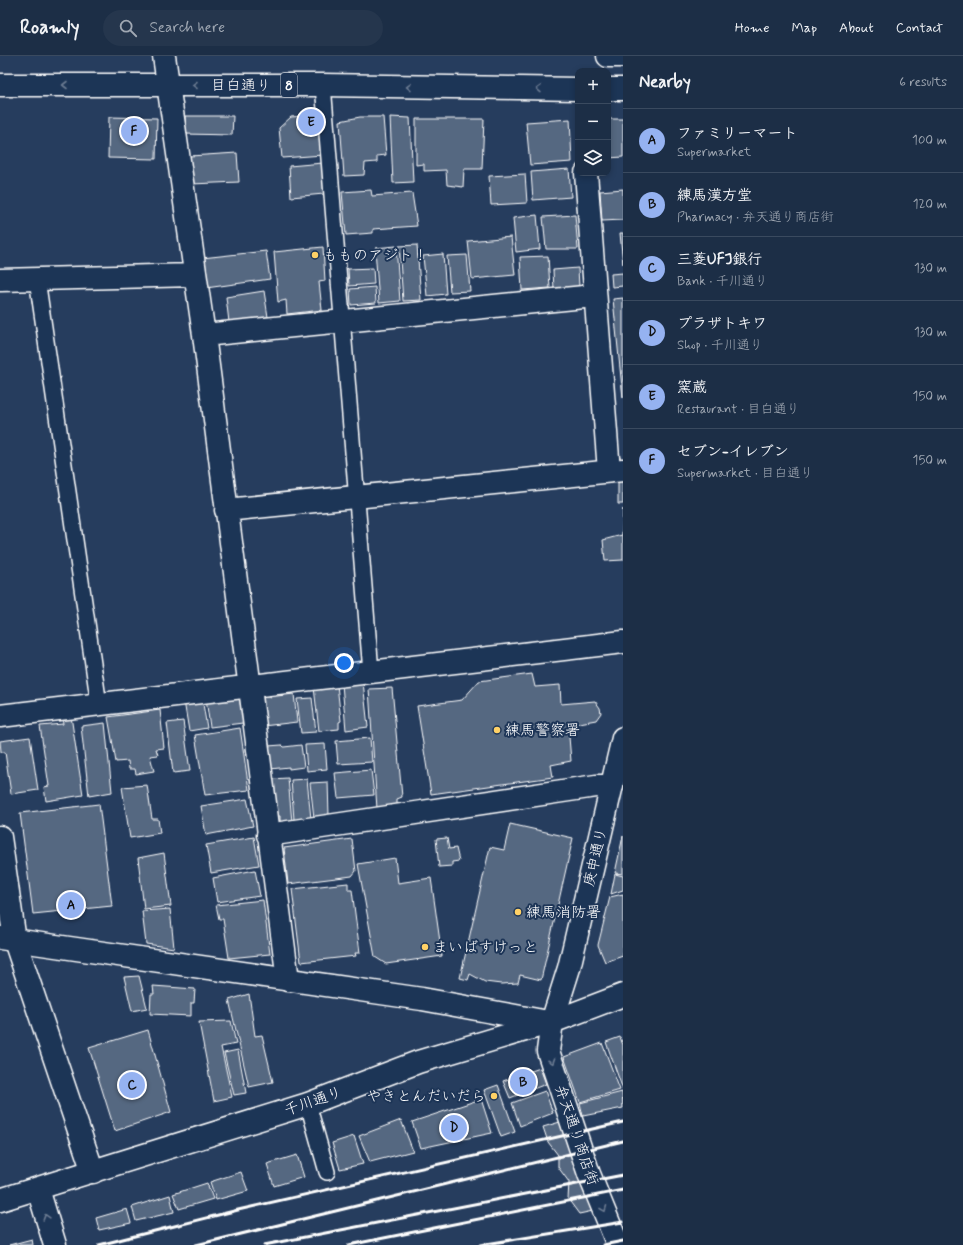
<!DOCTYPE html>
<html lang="en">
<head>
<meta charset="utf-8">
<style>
	:root { --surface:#1c2e46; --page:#25364d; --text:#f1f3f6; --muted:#a0a8b3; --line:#3a4a5f; --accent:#95b2f1 }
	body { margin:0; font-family:Mynerve,"Klee One",sans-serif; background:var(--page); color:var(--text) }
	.controls { position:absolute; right:12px; top:12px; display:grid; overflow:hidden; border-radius:8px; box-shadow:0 2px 6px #0003 }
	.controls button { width:36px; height:36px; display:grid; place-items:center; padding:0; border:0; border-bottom:1px solid var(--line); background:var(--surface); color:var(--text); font:20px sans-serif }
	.you { position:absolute; left:344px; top:607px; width:14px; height:14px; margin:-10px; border:3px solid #fff; border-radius:50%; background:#1a73e8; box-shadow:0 0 0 6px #1a73e833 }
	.badge { display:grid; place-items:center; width:26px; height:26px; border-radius:50%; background:var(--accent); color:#111; font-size:13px; font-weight:700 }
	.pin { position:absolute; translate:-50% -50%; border:2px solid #fff; box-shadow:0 1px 4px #0006 }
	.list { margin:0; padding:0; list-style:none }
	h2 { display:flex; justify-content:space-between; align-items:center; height:52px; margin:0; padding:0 16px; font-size:17px }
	h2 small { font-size:13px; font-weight:400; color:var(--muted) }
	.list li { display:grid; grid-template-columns:26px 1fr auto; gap:12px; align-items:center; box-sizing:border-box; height:64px; padding:0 16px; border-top:1px solid var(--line) }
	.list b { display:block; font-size:15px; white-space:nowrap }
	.list p { margin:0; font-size:13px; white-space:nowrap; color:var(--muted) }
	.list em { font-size:13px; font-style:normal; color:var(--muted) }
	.icon { flex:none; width:22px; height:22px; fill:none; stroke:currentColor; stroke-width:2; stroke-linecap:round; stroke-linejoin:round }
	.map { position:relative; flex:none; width:623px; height:1189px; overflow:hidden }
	header { display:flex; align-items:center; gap:24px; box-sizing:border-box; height:56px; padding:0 20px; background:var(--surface); border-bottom:1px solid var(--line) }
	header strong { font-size:19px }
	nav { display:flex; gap:22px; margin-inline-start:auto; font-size:14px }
	.search { width:280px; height:36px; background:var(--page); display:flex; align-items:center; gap:10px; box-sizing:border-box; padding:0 14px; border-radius:22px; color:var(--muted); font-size:15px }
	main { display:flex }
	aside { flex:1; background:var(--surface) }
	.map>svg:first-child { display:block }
	.building { fill:#556781; stroke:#fff }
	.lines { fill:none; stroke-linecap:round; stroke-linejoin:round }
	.lane-casing { stroke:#fff; stroke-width:18 }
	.street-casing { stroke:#fff; stroke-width:25 }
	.secondary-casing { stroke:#fff; stroke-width:25 }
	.primary-casing { stroke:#fff; stroke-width:25 }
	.lane { stroke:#1d3557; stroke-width:15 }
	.street { stroke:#1d3557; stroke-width:22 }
	.secondary { stroke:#1d3557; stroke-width:22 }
	.primary { stroke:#1d3557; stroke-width:22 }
	.rail { stroke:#fff; stroke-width:3 }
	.oneway { stroke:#6c7c92 }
	.poi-dot { fill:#ffd166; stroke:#1d3557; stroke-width:1.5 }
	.labels { text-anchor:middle; stroke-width:4; stroke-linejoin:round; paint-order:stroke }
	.shield { fill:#1d3557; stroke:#bbc2cd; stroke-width:1 }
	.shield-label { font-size:14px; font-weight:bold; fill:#fff }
	.street-label { font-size:15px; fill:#fff; stroke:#1d3557 }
	.poi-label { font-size:15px; fill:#fff; stroke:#1d3557; text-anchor:start }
</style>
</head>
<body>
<header>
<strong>Roamly</strong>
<div class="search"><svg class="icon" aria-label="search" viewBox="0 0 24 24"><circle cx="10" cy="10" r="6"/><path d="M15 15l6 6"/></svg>Search here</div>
<nav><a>Home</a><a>Map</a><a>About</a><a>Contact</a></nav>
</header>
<main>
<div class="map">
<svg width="623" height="1189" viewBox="0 0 623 1189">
	<rect width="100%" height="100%" fill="#263d5e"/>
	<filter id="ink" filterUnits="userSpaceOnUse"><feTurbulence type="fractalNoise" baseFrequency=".025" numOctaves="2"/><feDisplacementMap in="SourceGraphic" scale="8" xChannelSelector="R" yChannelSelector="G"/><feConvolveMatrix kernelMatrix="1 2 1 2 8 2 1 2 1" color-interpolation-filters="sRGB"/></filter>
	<g filter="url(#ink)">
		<path class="building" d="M319,59L323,99L282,102L279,72L291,61Z
			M185,60H233L232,79L185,78Z
			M109,61L157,62L156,103L108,102Z
			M360,61H383L386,99L377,100V106L365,107L364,119L344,120L340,65Z
			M390,61L410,62L413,126L393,127Z
			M416,63H484L482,113H464L463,131L447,129L446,114L424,115V108L416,109Z
			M570,63L572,106L530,109L526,66Z
			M608,63H623V101L608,102Z
			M237,97L239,126L191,128L190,100Z
			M323,107L324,138L291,141L289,110Z
			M569,113L571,141L533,144L531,116Z
			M525,118L527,147L491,149L489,120Z
			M623,133V164L602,165L600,135Z
			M371,134L372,140L412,137L417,170L373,173V177L346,179L342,136Z
			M537,159L540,193L516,196L513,162Z
			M575,159L578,193H546L543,161Z
			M620,177H623V208Z
			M511,181L515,219L472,223L468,185Z
			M417,189L421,244L403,245L399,190Z
			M396,190L400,245L379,247L375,192Z
			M323,191L325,225L319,226L322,254L287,258L286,244L278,246L274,196Z
			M266,195L270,223L206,232L202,202Z
			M443,198L446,238L427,240L423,200Z
			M467,199L470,235L450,236L447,200Z
			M548,200L550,232L522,234L520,201Z
			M373,212L374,228L349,230L348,213Z
			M578,212L579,231L554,234L553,214Z
			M623,217V230L612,231L611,218Z
			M375,231L376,247L351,249L350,233Z
			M264,235L268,261L229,266L226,241Z
			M623,242V342L613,243Z
			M623,424V448H618V425Z
			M623,453V504L605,505L603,484L622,479Z
			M532,618L535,631L560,629L561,648L595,645L600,652L601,657L596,664L568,669L571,705L551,709L553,721L431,738L417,650L462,644L479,625Z
			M363,626L368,671L346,674L342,628Z
			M337,629L341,665L339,666V673L319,675L314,631Z
			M392,632L402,741L397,743V751L377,753L369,633Z
			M294,638L297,666L263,670L260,642Z
			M239,639L243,667L210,671L206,643Z
			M202,642L207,672L189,675L184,645Z
			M312,642L316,676L301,677L297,643Z
			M160,654L164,692L156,693L158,699L150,700L154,715L136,718L135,713H129L128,705L116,706L108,661Z
			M71,660L83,739L46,745L44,731L49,730L40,670L63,668L62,661Z
			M183,665L190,715L173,717L167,667Z
			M105,667L112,736L89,740L81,670Z
			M240,672L249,734L205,739L195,679Z
			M30,681L38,734L11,738L5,696H1L0,685Z
			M370,682L372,706L338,708L336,685Z
			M325,688L327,713L307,715L305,689Z
			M282,689L284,691L301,689L304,711L289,713V711L270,713L268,690Z
			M371,714L374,739L338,742L335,717Z
			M288,722L292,766L280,768V760H274L271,723Z
			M307,723L311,763L294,764L291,724Z
			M328,726L329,760L314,762L310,727Z
			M147,729L152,763H158L160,777L130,782L122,731Z
			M247,743L253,770L206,779L201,750Z
			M99,748L112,850L33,858L20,757Z
			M510,768L573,782L541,924L520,919L518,927L501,928L485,926L470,918L468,924L460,922L490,791L504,794Z
			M623,780V818L615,817Z
			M254,781L259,809L211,817L206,789Z
			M447,782L449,793L456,792L459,805L452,806V810L439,811L436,783Z
			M352,783L356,815L352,820L288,828L284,792Z
			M164,797L171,850L144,853L138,802Z
			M395,802L398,827L431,822L442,900L386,908L375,901L358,808Z
			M255,814L260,840L217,846L213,822Z
			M615,818L623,820V834L611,838Z
			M348,827V834H352L360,897H355L356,900L301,906L292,833Z
			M623,838V900L605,906L598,889L610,841Z
			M263,844L270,898L229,902L223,863H219L216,849Z
			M170,853L174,892L146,888L142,855Z
			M139,920L147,952L132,955L124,921Z
			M153,930L195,933L194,947H191V960L150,958L151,938H154Z
			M249,938L255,980L262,979L273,1026L249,1031L229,944Z
			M231,965L236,988L221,991L232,1041L214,1045L199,966Z
			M148,974L171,1056L115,1075L89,992Z
			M620,981L623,989V1034L606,986Z
			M602,987L620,1034L580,1046L564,1001Z
			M238,994L246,1037L234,1039L224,997Z
			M540,1012L546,1028L510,1042L503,1025Z
			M498,1029L515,1076L501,1081L484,1034Z
			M545,1035L553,1057L520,1070L512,1047Z
			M622,1036L623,1052L583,1060L580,1047Z
			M481,1043L492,1077L421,1092L412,1066Z
			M401,1064L413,1095L370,1106L359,1080Z
			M560,1066L593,1155L579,1158L568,1143L569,1126L558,1111V1099L548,1086L543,1071Z
			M354,1080L363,1108L340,1113L332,1087Z
			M297,1099L304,1121L274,1130L267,1108Z
			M241,1116L248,1135L216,1144L210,1126Z
			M207,1127L213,1143L179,1153L173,1138Z
			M170,1139L174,1156L136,1165L132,1151Z
			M127,1153L131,1167L99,1174L96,1162Z
			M32,1183L33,1189H9Z"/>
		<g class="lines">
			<g class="lane-casing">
				<path id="lane" d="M323,29L371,616
					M37,223L99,649
					M308,1048L327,1116"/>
			</g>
			<g class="street-casing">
				<path id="street" d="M164,0L204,279L288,924
					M586,117L609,415
					M0,224L194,219
					M204,279L594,240
					M226,454L623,414
					M0,660L623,586
					M268,779L596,730H612
					M0,781L15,885L93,1116
					M38,1133L55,1189"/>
			</g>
			<g class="secondary-casing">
				<path id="secondary" d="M0,882L422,943L548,966
					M0,1144L308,1048L418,1006L552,966L623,939
					M618,1189L589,1118L548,995L552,966L569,912L623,682"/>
			</g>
			<g class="primary-casing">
				<path id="primary" d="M608,0H623
					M0,29H323L578,33
					M608,33H623"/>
			</g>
			<use href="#lane" class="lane"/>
			<use href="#street" class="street"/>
			<use href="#secondary" class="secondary"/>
			<use href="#primary" class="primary"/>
			<path class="rail" d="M99,1189L238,1154L623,1066
				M196,1189L623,1085
				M264,1189L623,1119
				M349,1189L623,1134
				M480,1189L623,1166
				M603,1189L623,1185"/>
		</g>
		<defs><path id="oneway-chevron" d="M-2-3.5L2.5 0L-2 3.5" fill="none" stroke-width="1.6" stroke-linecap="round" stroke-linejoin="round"/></defs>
		<g class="oneway">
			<use href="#oneway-chevron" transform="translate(65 29) rotate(-180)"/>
			<use href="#oneway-chevron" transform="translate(195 29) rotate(-180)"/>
			<use href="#oneway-chevron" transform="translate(409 31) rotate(-179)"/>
			<use href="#oneway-chevron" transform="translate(539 33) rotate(-179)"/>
			<use href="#oneway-chevron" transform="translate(552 1005) rotate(71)"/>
			<use href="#oneway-chevron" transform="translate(604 1153) rotate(68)"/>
			<use href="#oneway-chevron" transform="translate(46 1161) rotate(-107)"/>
		</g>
	</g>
	<g class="poi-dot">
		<circle cx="315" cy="199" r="4"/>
		<circle cx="497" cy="674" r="4"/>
		<circle cx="518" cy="856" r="4"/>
		<circle cx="425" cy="891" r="4"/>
		<circle cx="494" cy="1040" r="4"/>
	</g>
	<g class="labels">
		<rect class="shield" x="281" y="17" width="16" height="24" rx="3"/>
		<g class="shield-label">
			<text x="289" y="34">8</text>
		</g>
		<g class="street-label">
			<text x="241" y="34">目白通り</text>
			<text transform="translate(595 801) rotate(-77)" y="5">庚申通り</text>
			<text transform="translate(313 1045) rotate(-19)" y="5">千川通り</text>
			<text transform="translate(577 1079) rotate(71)" y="5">弁天通り商店街</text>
		</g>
		<g class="poi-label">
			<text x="323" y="204">もものアジト！</text>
			<text x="505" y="679">練馬警察署</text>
			<text x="526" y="861">練馬消防署</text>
			<text x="433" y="896">まいばすけっと</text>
			<text x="486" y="1045" text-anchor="end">やきとんだいだら</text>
		</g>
	</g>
</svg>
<div class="controls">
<button>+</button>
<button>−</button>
<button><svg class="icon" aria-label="layers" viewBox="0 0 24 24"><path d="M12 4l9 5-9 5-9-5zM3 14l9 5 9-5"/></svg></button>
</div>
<div class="you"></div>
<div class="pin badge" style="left:71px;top:849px">A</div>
<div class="pin badge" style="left:523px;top:1026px">B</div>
<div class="pin badge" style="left:132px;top:1029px">C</div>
<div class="pin badge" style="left:454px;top:1072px">D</div>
<div class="pin badge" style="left:311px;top:66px">E</div>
<div class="pin badge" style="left:134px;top:75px">F</div>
</div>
<aside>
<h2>Nearby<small>6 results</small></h2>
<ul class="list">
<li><span class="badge">A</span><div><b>ファミリーマート</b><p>Supermarket</p></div><em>100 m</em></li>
<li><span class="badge">B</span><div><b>練馬漢方堂</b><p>Pharmacy · 弁天通り商店街</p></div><em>120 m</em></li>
<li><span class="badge">C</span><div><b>三菱UFJ銀行</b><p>Bank · 千川通り</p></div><em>130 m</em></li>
<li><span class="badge">D</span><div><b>プラザトキワ</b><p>Shop · 千川通り</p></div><em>130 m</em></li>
<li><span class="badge">E</span><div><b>窯蔵</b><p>Restaurant · 目白通り</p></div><em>150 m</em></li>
<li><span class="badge">F</span><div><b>セブン-イレブン</b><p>Supermarket · 目白通り</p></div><em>150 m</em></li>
</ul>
</aside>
</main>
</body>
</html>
